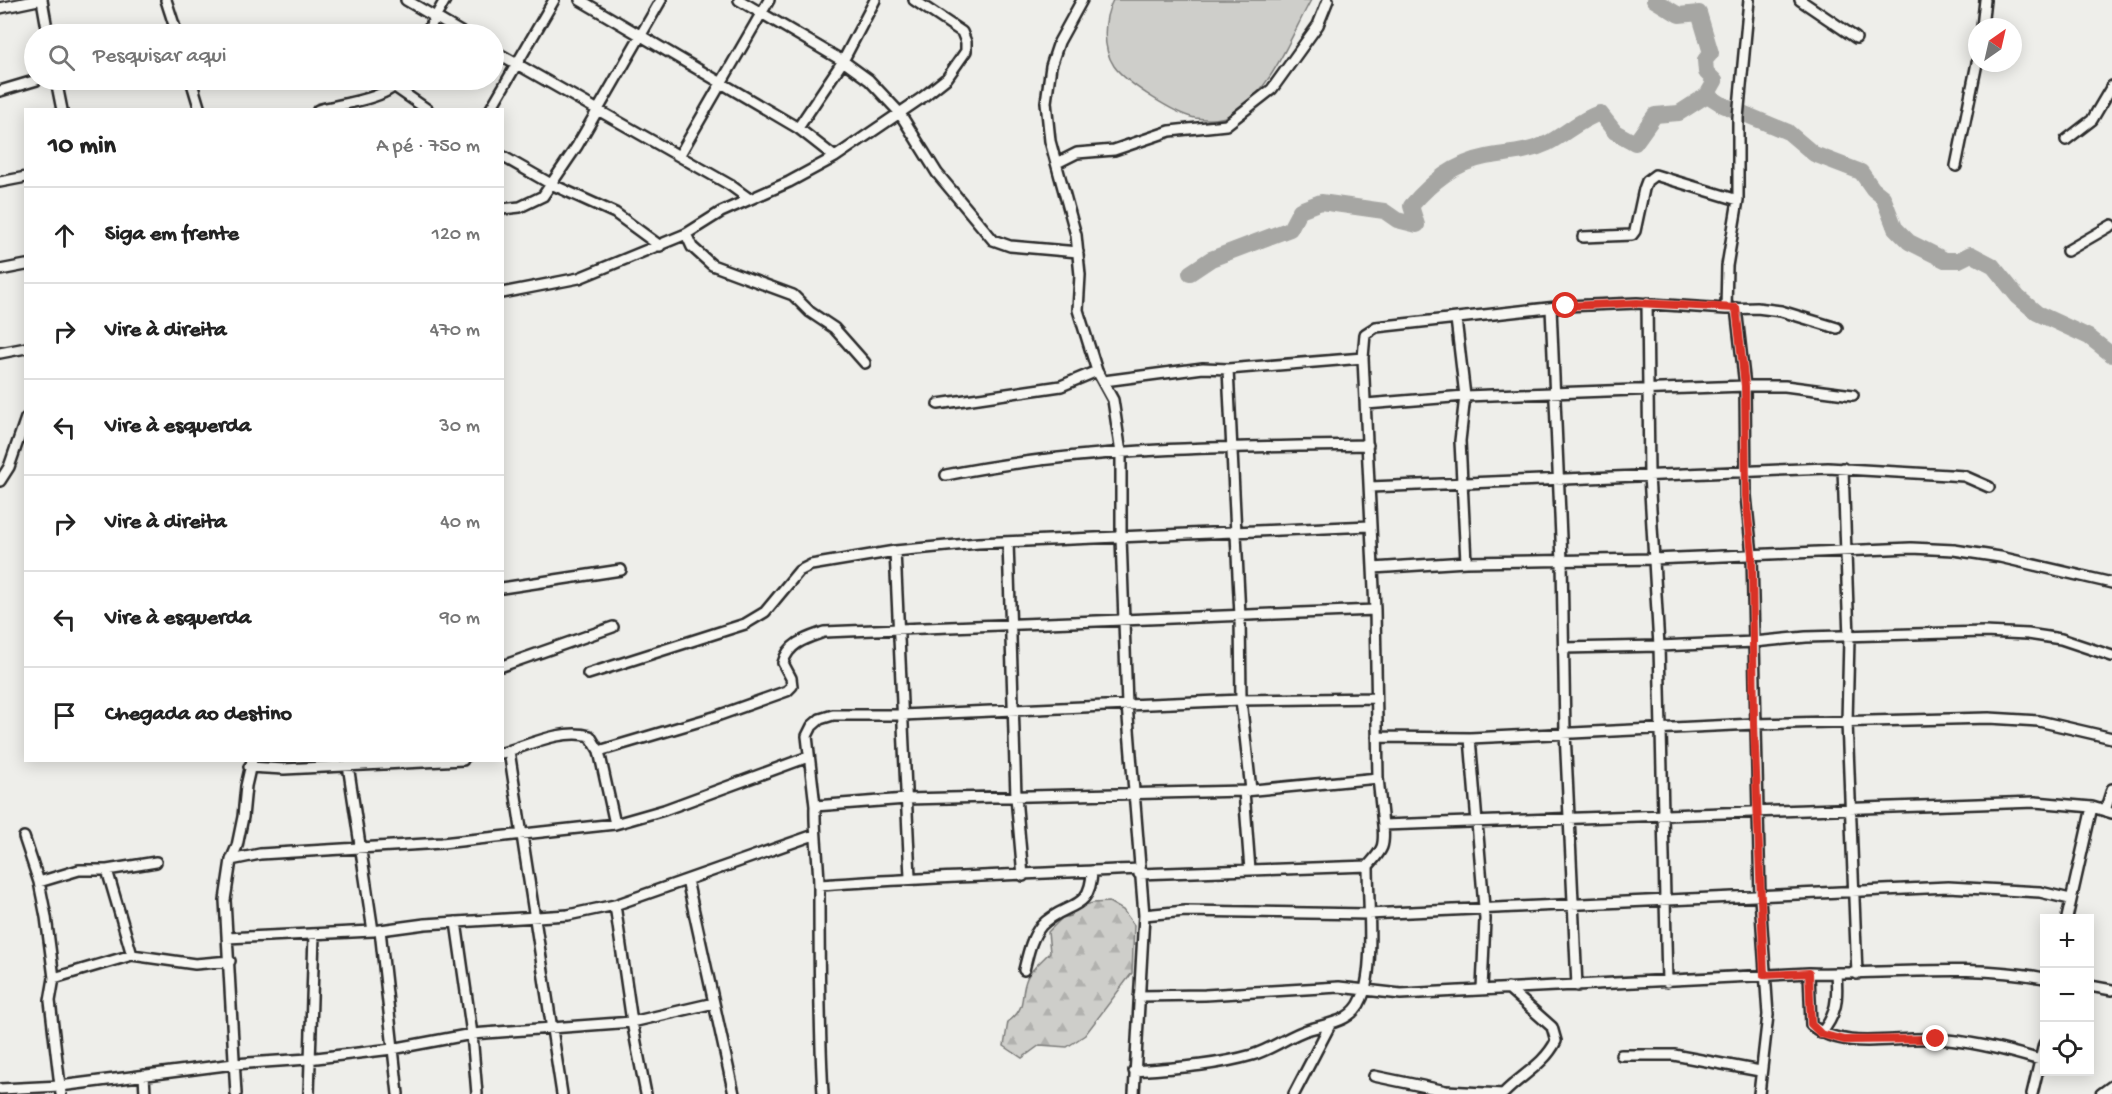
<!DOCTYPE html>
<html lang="pt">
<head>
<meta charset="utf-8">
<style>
	:root { --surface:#fff; --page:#f6f6f6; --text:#222; --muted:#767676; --line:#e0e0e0 }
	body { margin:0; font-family:"Gochi Hand",sans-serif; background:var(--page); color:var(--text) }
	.controls { position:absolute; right:18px; bottom:18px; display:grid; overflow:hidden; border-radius:0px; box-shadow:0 3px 15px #0003 }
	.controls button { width:54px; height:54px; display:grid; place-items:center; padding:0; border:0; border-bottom:2px solid var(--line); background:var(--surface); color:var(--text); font:30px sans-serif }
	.compass { position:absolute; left:1968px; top:18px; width:54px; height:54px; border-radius:50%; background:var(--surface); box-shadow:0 3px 15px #0003; rotate:34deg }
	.stop { position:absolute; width:18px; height:18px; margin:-14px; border:4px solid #d93025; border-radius:50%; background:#fff }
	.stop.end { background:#d93025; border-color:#fff; box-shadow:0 2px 6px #0008 }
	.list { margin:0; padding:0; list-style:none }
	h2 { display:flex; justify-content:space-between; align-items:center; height:78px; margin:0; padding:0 24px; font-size:26px }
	h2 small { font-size:20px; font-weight:400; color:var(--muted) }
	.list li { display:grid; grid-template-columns:39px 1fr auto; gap:18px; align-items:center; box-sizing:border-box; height:96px; padding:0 24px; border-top:2px solid var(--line) }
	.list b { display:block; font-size:22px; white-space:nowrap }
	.list em { font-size:20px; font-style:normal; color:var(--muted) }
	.icon { flex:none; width:33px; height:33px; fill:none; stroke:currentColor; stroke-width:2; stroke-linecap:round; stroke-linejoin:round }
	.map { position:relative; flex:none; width:2112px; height:1094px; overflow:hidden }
	.search { position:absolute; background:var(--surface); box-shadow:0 3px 15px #0003; left:24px; top:24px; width:480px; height:66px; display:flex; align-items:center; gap:15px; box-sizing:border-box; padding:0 21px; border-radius:33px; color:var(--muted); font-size:22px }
	.panel { position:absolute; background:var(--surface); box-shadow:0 3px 15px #0003; left:24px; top:108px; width:480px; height:654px; border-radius:0px }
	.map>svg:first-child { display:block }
	.grass { fill:#cececa; stroke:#7c7c7a; stroke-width:1.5 }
	.forest { fill:url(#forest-firs); stroke:#7c7c7a; stroke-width:1.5 }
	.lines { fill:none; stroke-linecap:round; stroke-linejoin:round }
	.river { stroke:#a6a6a3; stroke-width:16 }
	.minor-casing { stroke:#2b2b2b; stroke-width:14 }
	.minor { stroke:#f6f6f2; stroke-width:9 }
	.route { stroke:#d93025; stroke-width:8 }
</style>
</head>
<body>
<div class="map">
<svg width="2112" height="1094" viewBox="0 0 2112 1094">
	<defs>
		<pattern id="forest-firs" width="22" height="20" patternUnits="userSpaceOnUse" patternTransform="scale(1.5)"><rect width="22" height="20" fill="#cececa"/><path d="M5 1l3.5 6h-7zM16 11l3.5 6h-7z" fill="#b1b1ae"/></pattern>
	</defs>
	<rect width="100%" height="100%" fill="#eeeeea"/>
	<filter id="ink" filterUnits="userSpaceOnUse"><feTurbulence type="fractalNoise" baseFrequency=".0167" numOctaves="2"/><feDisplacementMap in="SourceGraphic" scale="12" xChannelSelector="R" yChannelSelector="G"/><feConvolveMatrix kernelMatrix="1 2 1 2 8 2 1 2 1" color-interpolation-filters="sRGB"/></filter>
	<g filter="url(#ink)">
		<path class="grass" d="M1113,0H1311C1291,36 1271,91 1235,113C1223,120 1208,120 1195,118C1175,114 1126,83 1114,66C1102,48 1103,19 1113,0Z"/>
		<path class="forest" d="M1109,902L1123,910L1134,925L1132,973L1085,1035L1067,1047L1040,1045L1022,1058L1004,1046L1008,1022C1028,1007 1019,997 1027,978C1032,968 1043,960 1050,952L1048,932L1062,918L1070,916L1073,908L1093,903Z"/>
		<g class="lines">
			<path class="river" d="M1654,0L1679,15L1699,13L1711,53L1705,60L1706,72L1715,81L1707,95
				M1190,273L1211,259L1290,229L1300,210L1321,202L1384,211L1397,220L1417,225L1411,206C1431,183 1454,163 1486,157C1507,153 1527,153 1548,143C1565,134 1581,119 1600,113L1615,132L1635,143L1655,115L1679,113L1707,95L1723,105L1788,132L1814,154L1861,172L1873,189L1883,197L1895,228L1909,242L1945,260H1959L1971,254L1992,265L2018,297L2037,313L2089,337L2112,355"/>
			<g class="minor-casing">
				<path id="minor" d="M42,0L48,34
					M166,0L177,34
					M406,0L464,34
					M580,0L798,128L835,157
					M739,0L843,61L869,80L899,112L937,173L993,240L1010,246L1078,252
					M1082,0L1059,42L1051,66L1046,102L1050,141L1076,235L1080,275L1078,310L1097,371L1113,400L1121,453V537L1127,705L1144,915L1134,1094
					M1800,0L1856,38
					M0,8L38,0
					M1982,27L1985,0
					M426,34L445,0
					M494,51L730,185L748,198
					M56,80L62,110
					M191,80L200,110
					M395,87L428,110
					M0,91L37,80
					M318,110C339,104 388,99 400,80
					M490,110L554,0
					M798,128L843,61L875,0
					M2066,140L2092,120L2112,86
					M502,156L551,184L615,213L660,246
					M679,156L769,0
					M1057,163L1077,153L1114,150L1170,131L1226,125L1272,89L1318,25L1328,0
					M1956,166L1977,63
					M0,182L26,177
					M502,209L520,207L543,196L577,146L661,0
					M686,234L692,247L712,265L793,295L810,312L834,328L865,363
					M1583,237L1632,235L1635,231L1644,189L1647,181L1655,175L1738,200
					M2067,251L2112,225
					M0,270L26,265
					M502,293L579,278L686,234L721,212L789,182L835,157L923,97L947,78L966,51V42L962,32L914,0
					M1647,303L1649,475L1659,646L1667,982
					M1551,308L1562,561L1565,732L1577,986
					M1736,308L1745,386L1746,496L1752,555L1760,898L1768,1015L1759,1094
					M1726,309L1727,266L1738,200V118L1749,0
					M1456,319L1465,396L1460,441L1466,562
					M1837,328L1781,311L1757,308L1726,309L1637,303L1566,306L1376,327L1365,334L1363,358L1375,610L1378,778L1383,825L2035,802L2092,807L2112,813
					M0,353L26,348
					M1228,369L1240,616L1241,700L1251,790
					M1104,381L1203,368L1228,369L1363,358
					M938,404L1061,386L1097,371
					M1366,404L1465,396L1745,386H1785L1853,395
					M1843,468L1849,638L1847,722L1857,974
					M946,475C1084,447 1227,447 1368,445
					M0,481L9,467L26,418
					M1370,487L1828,468L1949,475L1964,476L1989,487
					M1008,542L1016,797L1023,876
					M895,551L910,877
					M1373,568L1466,562L1654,559L1911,548L1954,550L2000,557L2112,583
					M502,588L621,570
					M1563,648L1659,646L1754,642L1806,637L1984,632L2028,634L2061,639L2112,656
					M502,666L613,627
					M588,674L745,624L765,612L799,571L811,565L895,551L978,543L1370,526
					M1377,737L1470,738L1754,724L1989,718L2039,721L2112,738
					M1470,738L1485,919L1482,989
					M509,751L562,1094
					M599,751L714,717L787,691L792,686L791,678L783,663C788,643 807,638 824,632L1375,610
					M502,753C529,745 563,728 590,736L599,751L615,824
					M348,765L373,931
					M249,767L284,769L463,760
					M1244,791L1250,870
					M815,806L807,736L812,726L820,719L833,715H902L1241,700L1376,698
					M2105,811L2112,789
					M24,837L39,882L46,917L54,978L50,1001L61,1094
					M231,860L260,854L442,843L615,824L664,810L808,757
					M107,870L132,955
					M1139,874L1368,866
					M687,880L734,1094
					M39,882L79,870H107L156,862
					M819,885C925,877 1032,874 1138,869
					M615,905L632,1022L646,1094
					M1144,915L1185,911L1368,914L1948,887L2040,892L2070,899
					M2067,918L2092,807
					M456,922L472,1034L477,1094
					M380,930L398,1094
					M227,938L373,931L425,924L568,915L615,905L814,835
					M1024,970C1028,954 1031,938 1041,926C1065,901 1091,913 1092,871
					M1809,973L1811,1025C1844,1052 1896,1036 1936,1039C1970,1041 2007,1050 2040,1060
					M54,978L132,955L195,964L230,961
					M2090,986L2112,990
					M1139,996L1205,995L1339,987L1401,994L1809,973C1888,975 1966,963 2044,978
					M1821,1033C1837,1015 1838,998 1836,974
					M1621,1055H1674L1760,1071
					M1134,1071C1173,1068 1214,1066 1252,1055C1273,1049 1289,1035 1310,1029C1331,1023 1353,1021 1362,998C1375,968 1368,901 1368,866C1382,850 1385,848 1383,825
					M144,1075L145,1094
					M1374,1076L1446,1091L1503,1094C1521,1075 1544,1065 1556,1041L1552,1027L1508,988
					M0,1089L60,1086L234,1064L308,1059L392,1049L472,1034L632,1022L714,1003
					M236,1094L225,900L231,860L237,846L243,817L246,786L252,760
					M309,1094L314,935
					M823,1094C819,1025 819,957 819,888C819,861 814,834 815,806L906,799L1244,791L1378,778
					M1294,1094L1330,1025
					M2032,1094L2044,1044
					M2101,1094L2112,1086"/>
			</g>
			<use href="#minor" class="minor"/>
		</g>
	</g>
	<g class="lines" filter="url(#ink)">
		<path class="route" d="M1566,306L1637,303L1736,308L1745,386L1746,496L1752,555L1754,724L1764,975L1809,973L1811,1024L1821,1034L1844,1040L1936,1039"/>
	</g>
</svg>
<div class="controls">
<button>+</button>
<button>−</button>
<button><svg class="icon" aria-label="locate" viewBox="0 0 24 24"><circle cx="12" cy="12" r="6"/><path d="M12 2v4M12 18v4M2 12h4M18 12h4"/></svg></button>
</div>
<svg class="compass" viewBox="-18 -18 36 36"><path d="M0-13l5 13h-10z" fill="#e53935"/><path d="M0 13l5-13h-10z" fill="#767676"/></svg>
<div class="stop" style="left:1566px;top:306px"></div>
<div class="stop end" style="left:1936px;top:1039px"></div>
<div class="search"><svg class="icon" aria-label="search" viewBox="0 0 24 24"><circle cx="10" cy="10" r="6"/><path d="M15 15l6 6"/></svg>Pesquisar aqui</div>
<section class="panel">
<h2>10 min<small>A pé · 750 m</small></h2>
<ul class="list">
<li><svg class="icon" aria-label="ahead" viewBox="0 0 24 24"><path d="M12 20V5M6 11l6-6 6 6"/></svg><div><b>Siga em frente</b></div><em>120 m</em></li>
<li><svg class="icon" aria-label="right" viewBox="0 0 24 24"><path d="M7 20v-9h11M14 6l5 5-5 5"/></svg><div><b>Vire à direita</b></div><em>470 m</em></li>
<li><svg class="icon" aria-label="left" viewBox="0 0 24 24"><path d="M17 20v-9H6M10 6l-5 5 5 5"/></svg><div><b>Vire à esquerda</b></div><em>30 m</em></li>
<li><svg class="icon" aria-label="right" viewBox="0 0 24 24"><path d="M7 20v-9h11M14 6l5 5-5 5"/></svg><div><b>Vire à direita</b></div><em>40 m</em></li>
<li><svg class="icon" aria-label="left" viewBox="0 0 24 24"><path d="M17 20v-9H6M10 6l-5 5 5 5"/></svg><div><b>Vire à esquerda</b></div><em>90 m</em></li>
<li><svg class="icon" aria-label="arrive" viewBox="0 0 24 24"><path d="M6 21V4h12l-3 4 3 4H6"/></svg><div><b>Chegada ao destino</b></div></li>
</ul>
</section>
</div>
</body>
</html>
